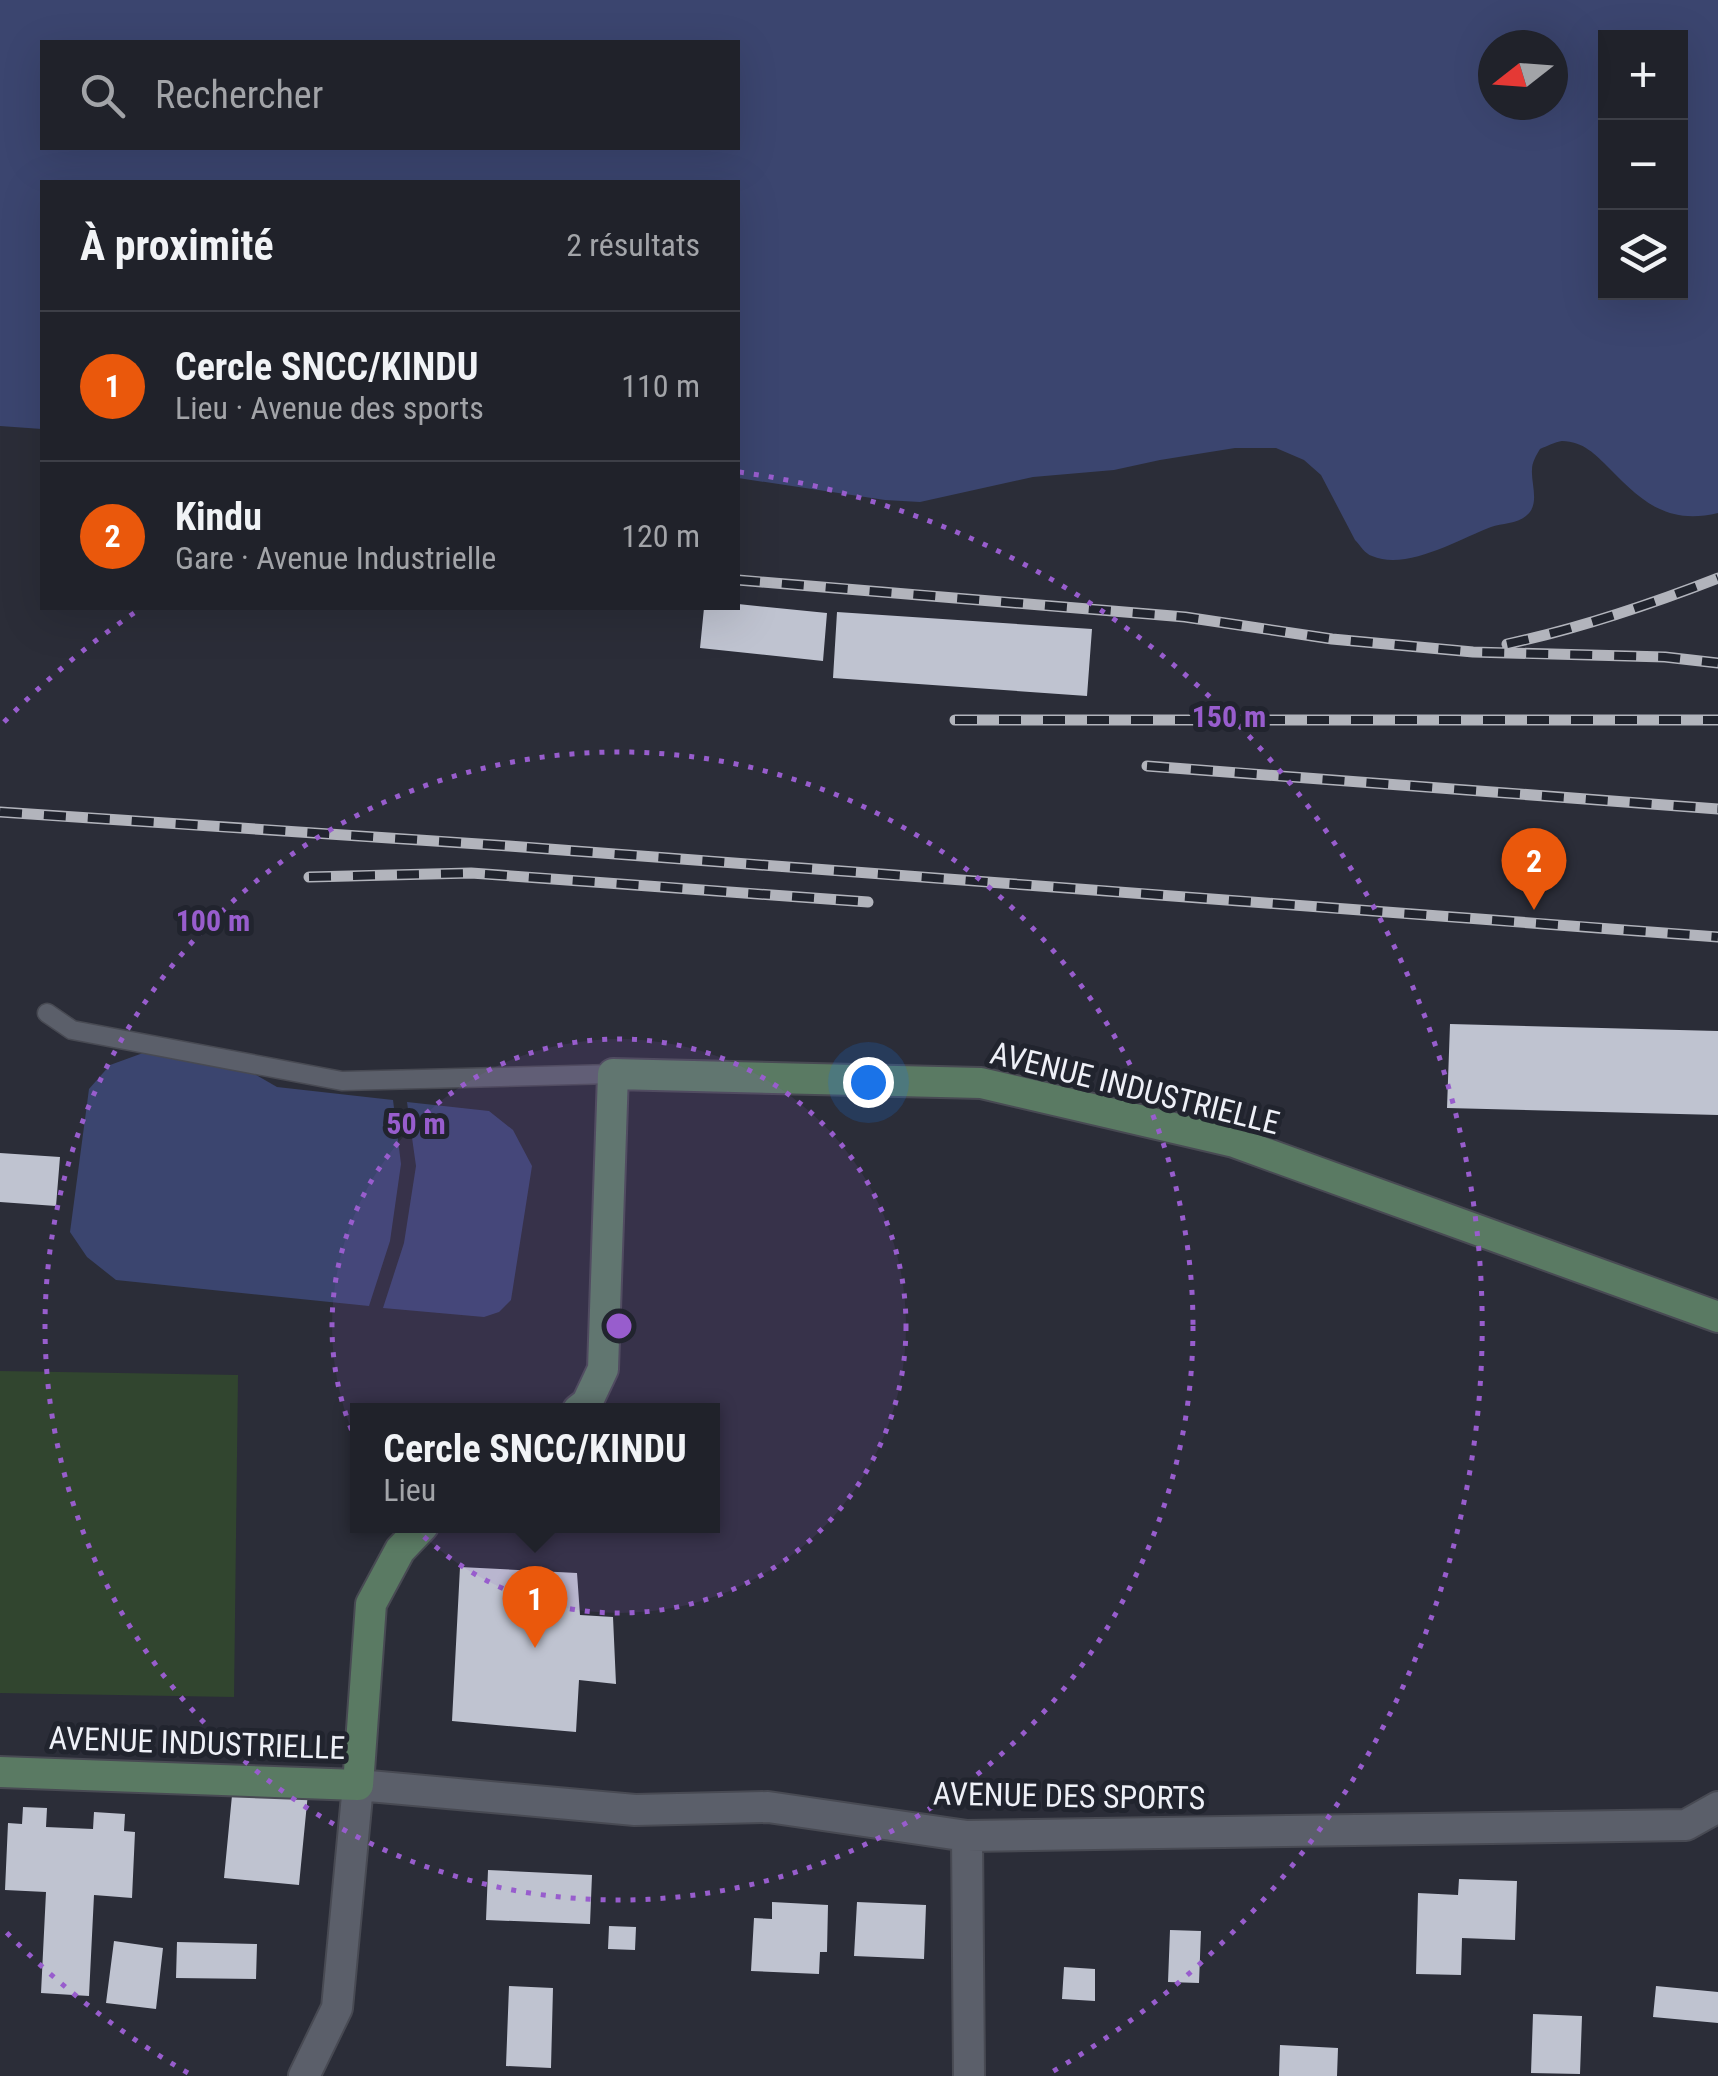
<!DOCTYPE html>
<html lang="fr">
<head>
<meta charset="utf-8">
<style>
	:root { --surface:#20222a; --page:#2d2f36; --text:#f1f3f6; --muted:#a2a4a8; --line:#3d3f47; --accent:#ea580c }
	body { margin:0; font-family:"Roboto Condensed",sans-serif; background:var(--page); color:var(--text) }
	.controls { position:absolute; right:30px; top:30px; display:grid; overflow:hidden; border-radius:0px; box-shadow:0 10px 40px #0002 }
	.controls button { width:90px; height:90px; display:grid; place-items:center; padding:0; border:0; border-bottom:2px solid var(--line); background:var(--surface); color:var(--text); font:50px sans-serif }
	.compass { position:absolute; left:1478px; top:30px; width:90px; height:90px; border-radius:50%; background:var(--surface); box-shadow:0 10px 40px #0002; rotate:253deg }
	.you { position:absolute; left:868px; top:1082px; width:35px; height:35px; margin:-25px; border:8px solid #fff; border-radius:50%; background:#1a73e8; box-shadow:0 0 0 15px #1a73e833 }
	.badge { display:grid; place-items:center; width:65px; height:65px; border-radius:50%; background:var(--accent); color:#fff; font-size:32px; font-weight:700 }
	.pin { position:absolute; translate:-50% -82px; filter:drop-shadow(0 2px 5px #0008) }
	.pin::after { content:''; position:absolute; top:52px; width:35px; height:30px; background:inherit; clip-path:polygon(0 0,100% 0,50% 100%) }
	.popup { position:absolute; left:350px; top:1403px; width:370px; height:130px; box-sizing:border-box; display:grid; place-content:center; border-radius:0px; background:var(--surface); filter:drop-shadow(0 2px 8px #0005); font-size:32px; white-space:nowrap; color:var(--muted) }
	.popup b { font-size:38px; color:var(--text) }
	.popup::after { content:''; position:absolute; left:50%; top:100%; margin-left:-20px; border:20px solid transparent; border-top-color:var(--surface) }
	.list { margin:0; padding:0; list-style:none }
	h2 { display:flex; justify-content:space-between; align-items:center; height:130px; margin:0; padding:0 40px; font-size:42px }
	h2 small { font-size:32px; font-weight:400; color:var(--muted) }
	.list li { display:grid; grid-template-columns:65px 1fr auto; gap:30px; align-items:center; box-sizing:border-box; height:150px; padding:0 40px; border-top:2px solid var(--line) }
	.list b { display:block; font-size:38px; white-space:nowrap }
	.list p { margin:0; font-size:32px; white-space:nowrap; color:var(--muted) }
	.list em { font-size:32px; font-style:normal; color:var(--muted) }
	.icon { flex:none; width:55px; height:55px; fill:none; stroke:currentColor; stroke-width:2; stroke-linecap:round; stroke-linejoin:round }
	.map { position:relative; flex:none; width:1718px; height:2076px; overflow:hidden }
	.search { position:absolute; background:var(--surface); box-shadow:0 10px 40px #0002; left:40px; top:40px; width:700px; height:110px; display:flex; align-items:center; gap:25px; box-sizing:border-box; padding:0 35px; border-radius:0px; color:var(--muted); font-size:38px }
	.panel { position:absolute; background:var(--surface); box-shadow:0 10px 40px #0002; left:40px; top:180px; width:700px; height:430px; border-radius:0px }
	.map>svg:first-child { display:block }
	.green { fill:#31452f }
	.water { fill:#3b456f; fill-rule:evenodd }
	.building { fill:#bfc3d0 }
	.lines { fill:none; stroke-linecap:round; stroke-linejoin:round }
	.lane-casing { stroke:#484a53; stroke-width:21 }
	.street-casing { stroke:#484a53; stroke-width:34 }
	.secondary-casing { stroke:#484a53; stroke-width:34 }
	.lane { stroke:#5b5f6a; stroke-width:18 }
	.street { stroke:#5b5f6a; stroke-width:30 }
	.secondary { stroke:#5a7a63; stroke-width:30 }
	.rail-casing { stroke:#b2b4bc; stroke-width:11 }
	.rail { stroke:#21242e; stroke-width:8; stroke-dasharray:22; stroke-linecap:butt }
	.ring { fill:none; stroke:#985dcd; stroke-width:5; stroke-dasharray:5 10 }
	.labels { text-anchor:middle; stroke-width:10; stroke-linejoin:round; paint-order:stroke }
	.street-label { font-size:32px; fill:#eef0f7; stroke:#21242e }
	.centre { fill:#985dcd; stroke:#21242e; stroke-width:5 }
	.ring-label { font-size:30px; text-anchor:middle; font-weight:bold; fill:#985dcd; stroke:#21242e; stroke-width:10; stroke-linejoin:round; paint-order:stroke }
</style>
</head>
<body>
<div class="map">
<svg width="1718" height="2076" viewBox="0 0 1718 2076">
	<rect width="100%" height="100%" fill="#2b2d38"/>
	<path class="green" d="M0,1371L238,1375L234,1697L0,1693Z"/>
	<path class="water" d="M0,0H1718V513C1668,525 1642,502 1609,468C1596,455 1583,441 1562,441C1555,442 1547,446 1540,449C1536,456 1532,462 1532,470C1531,484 1540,504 1527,515C1518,524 1502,523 1491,527C1459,539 1407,571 1372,556C1365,554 1360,545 1355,540L1321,475L1304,460L1276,448H1235L1160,460L1114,470L1033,477L920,502L885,500L738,478V182H42V429L0,426ZM1606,38H1680V292H1606ZM42,42H738V148H42ZM1493,45H1553V105H1493Z
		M143,1053L227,1058L277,1087L393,1100L401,1164L390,1241L369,1306L116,1280L87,1257L70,1232L89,1089L110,1065Z
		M407,1102L489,1111L513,1130L532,1166L511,1300L499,1312L484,1317L383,1308L404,1243L416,1166Z"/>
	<path class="building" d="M738,604L827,613L823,661L700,648L704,608H738Z
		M837,612L1092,629L1087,696L833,678Z
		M1450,1024L1718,1031V1115L1447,1108Z
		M0,1153L60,1157L56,1206L0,1202Z
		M460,1567L577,1573L580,1615L613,1617L616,1684L579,1680L576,1732L452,1721Z
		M233,1785L308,1793L299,1885L224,1878Z
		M23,1807L47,1808L46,1827L93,1829L94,1812L125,1814L124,1831L135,1832L132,1898L94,1895L89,1996L41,1993L46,1892L5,1890L8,1823L22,1824Z
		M488,1870L592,1875L590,1924L486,1920Z
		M1459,1879L1517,1881L1515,1940L1462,1938L1461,1975L1416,1974L1418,1893L1458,1895Z
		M772,1902L828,1905L827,1952H820L819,1974L751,1971L754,1918L772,1919Z
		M857,1902L926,1905L924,1959L854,1956Z
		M609,1926L636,1927L635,1950L608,1949Z
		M1170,1930L1201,1931L1199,1983L1168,1982Z
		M114,1941L163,1948L156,2009L106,2003Z
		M177,1942L257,1944L256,1979L176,1978Z
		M1064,1967L1095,1969V2001L1062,1999Z
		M509,1986L553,1988L551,2068L506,2066Z
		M1656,1986L1718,1992V2023L1653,2017Z
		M1533,2014L1582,2016L1580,2074L1531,2073Z
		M1280,2045L1338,2048L1337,2076H1279Z"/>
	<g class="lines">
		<g class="lane-casing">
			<path id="lane" d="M47,1013L72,1030L342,1081L613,1074"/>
		</g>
		<g class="street-casing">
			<path id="street" d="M967,1836L969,2076
				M304,2076L337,2008L358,1785L635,1810L768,1807L967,1836L1686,1825L1718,1807"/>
		</g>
		<g class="secondary-casing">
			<path id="secondary" d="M578,1410L587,1403L603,1369L613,1074L981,1083L1234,1142L1718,1317
				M0,1772L358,1785L371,1604L400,1550L423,1526"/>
		</g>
		<use href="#lane" class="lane"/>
		<use href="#street" class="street"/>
		<use href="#secondary" class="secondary"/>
		<g class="rail-casing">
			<path id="rail" d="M738,580L1185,617L1332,639L1473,652L1665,657L1718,663
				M1507,644C1580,628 1649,605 1718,578
				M955,720H1718
				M1147,766L1718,809
				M0,812L509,846L1718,937
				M309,877L471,873L868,902"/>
		</g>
		<use href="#rail" class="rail"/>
	</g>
	<circle cx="619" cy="1326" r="287" fill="#985dcd" fill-opacity=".12"/>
	<g class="ring">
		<circle cx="619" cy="1326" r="287"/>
		<circle cx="619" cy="1326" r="574"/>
		<path d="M188 2073A862 862 0 0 1 4 1930M4 722A862 862 0 0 1 137 611M739 472A862 862 0 0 1 1050 2073"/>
	</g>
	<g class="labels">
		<g class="street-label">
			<text transform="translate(1135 1088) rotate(14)" y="11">AVENUE INDUSTRIELLE</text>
			<text transform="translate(197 1743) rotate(2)" y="11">AVENUE INDUSTRIELLE</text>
			<text transform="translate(1069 1796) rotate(1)" y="11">AVENUE DES SPORTS</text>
		</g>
	</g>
	<circle cx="619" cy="1326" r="15" class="centre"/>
	<g class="ring-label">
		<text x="1229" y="727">150 m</text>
		<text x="213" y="931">100 m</text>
		<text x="416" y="1134">50 m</text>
	</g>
</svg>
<div class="controls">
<button>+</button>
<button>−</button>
<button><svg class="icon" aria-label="layers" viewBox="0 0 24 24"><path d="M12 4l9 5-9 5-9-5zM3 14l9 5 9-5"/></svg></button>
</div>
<svg class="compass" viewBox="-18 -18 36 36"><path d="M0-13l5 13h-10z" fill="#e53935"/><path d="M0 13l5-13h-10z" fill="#a2a4a8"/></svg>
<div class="you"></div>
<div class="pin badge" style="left:535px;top:1648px">1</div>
<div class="popup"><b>Cercle SNCC/KINDU</b>Lieu</div>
<div class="pin badge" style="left:1534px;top:910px">2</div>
<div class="search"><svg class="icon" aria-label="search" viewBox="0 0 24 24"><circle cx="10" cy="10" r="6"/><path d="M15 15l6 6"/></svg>Rechercher</div>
<section class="panel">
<h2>À proximité<small>2 résultats</small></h2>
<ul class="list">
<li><span class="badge">1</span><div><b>Cercle SNCC/KINDU</b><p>Lieu · Avenue des sports</p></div><em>110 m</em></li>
<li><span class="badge">2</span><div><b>Kindu</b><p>Gare · Avenue Industrielle</p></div><em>120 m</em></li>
</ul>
</section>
</div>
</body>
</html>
